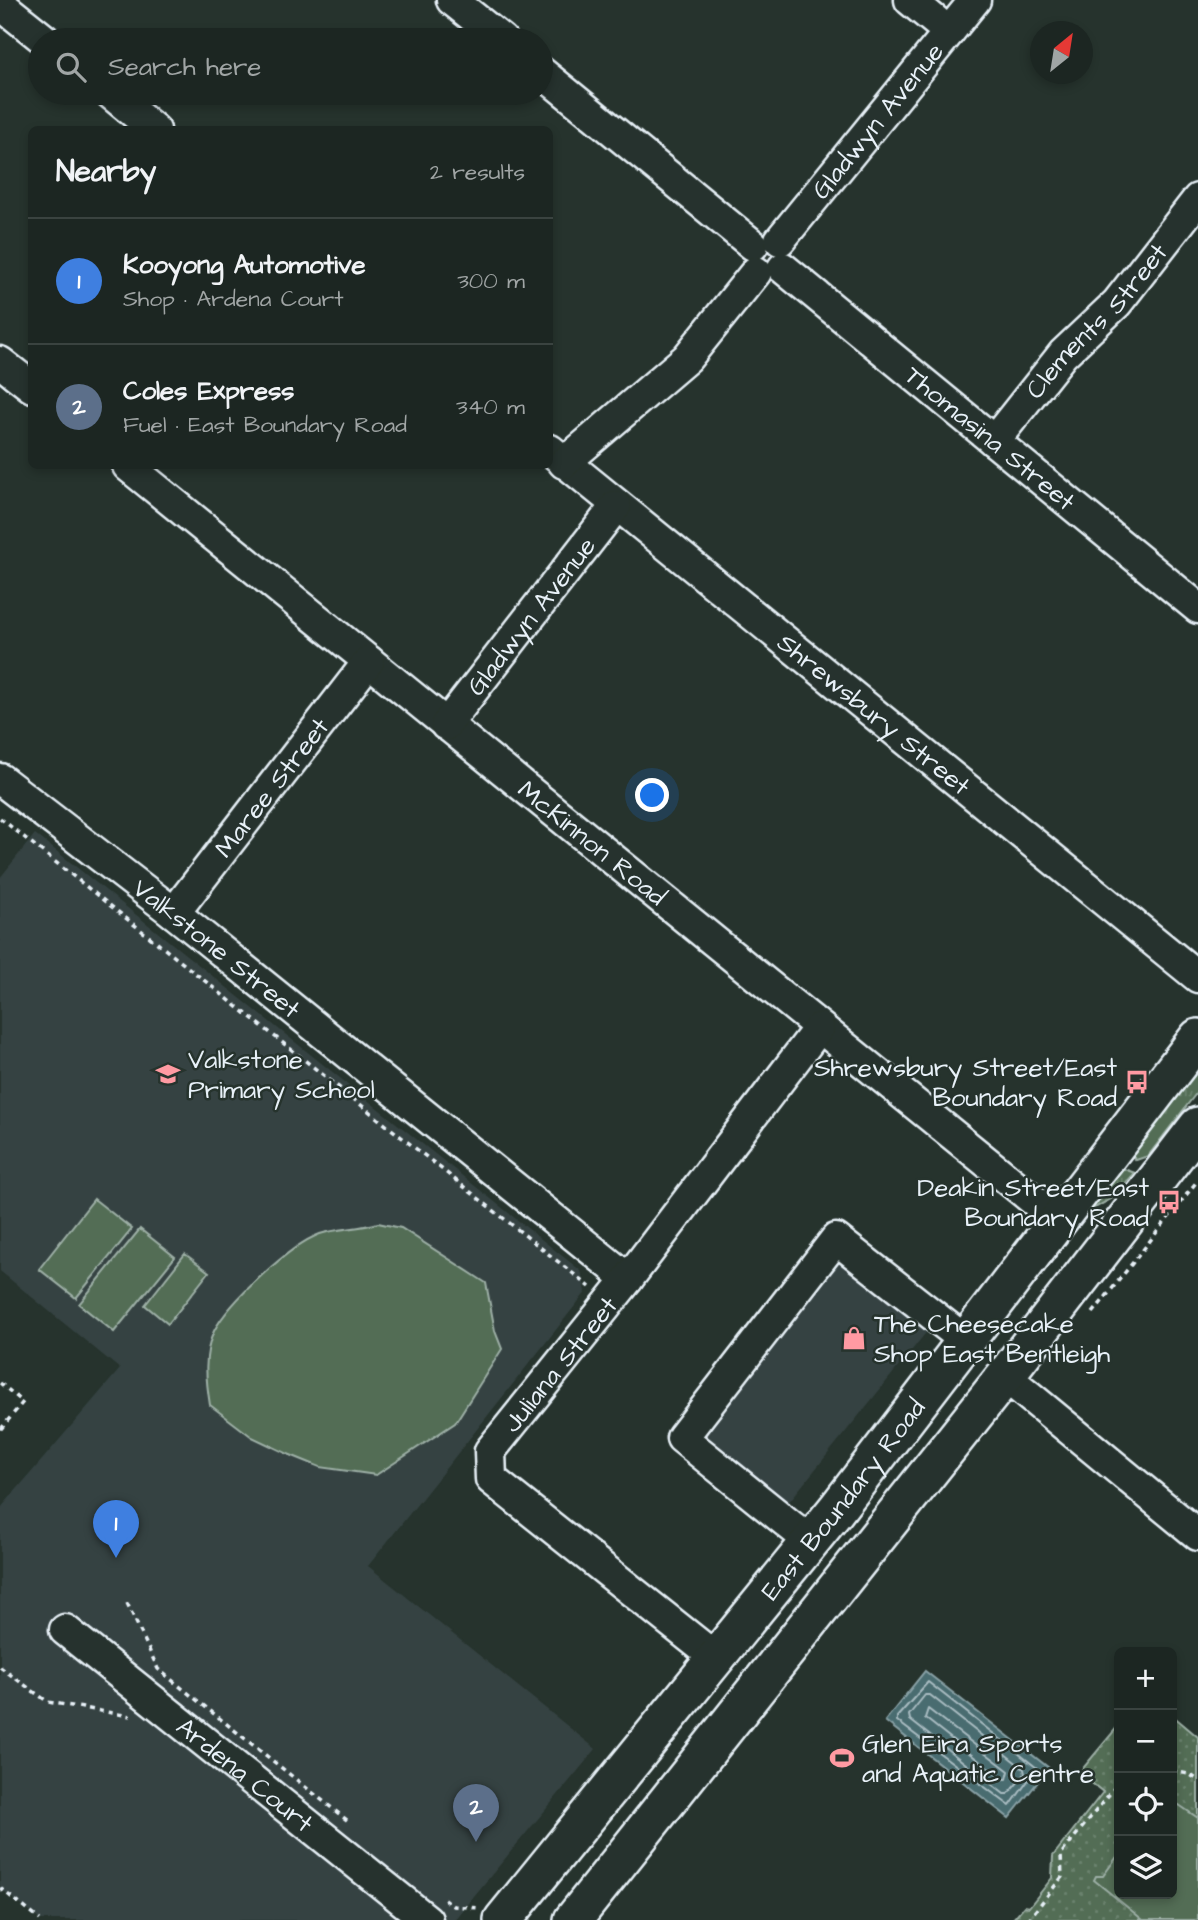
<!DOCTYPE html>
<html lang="en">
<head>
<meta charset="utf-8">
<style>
	:root { --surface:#1c2622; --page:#29322f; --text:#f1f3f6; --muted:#a0a5a5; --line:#3a4340; --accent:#0b8043 }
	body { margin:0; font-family:"Architects Daughter",sans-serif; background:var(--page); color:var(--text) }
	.controls { position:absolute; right:21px; bottom:21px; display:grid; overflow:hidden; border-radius:10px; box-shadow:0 4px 10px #0003 }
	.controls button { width:63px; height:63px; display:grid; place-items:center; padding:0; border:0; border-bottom:2px solid var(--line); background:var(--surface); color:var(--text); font:35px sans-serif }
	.compass { position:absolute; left:1030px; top:21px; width:63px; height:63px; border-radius:50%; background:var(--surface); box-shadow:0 4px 10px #0003; rotate:30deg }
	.you { position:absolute; left:653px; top:796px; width:24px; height:24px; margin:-18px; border:5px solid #fff; border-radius:50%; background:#1a73e8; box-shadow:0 0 0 10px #1a73e833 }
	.badge { display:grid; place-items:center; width:46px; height:46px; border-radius:50%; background:var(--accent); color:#fff; font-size:23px; font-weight:700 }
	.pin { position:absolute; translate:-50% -58px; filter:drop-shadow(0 2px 4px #0008) }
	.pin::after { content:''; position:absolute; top:37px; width:24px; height:21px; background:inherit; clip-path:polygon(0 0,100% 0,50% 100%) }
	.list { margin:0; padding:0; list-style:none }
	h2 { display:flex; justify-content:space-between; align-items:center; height:91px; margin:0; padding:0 28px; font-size:30px }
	h2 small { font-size:23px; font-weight:400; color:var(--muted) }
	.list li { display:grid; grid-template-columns:46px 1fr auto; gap:21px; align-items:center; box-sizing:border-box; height:126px; padding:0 28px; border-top:2px solid var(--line) }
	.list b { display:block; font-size:26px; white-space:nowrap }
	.list p { margin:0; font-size:23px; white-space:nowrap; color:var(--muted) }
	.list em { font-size:23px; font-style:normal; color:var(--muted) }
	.icon { flex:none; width:38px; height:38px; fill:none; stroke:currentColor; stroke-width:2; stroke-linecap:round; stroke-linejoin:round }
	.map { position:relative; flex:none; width:1198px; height:1920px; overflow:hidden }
	.search { position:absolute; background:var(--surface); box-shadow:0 4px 10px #0003; left:28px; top:28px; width:525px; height:77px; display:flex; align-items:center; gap:18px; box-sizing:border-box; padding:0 24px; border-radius:38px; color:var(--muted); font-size:26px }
	.panel { position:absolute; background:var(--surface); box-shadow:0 4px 10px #0003; left:28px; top:126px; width:525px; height:343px; border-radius:10px }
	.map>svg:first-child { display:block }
	.built { fill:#364343 }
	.grass { fill:url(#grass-tufts); stroke:#9dafa6; stroke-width:2 }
	.park { fill:url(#park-dots); stroke:#9dafa6; stroke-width:2 }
	.garden { fill:#526d55; stroke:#9dafa6; stroke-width:2 }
	.water { fill:#4a6c70; stroke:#89a1a6; stroke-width:2 }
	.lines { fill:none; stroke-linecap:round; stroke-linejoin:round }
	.shore { stroke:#a9bcc2; stroke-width:2 }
	.minor-casing { stroke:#e8f1f8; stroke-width:35 }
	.major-casing { stroke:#e8f1f8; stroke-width:42 }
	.path { stroke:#e8f1f8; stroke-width:3.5; stroke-dasharray:5 5; stroke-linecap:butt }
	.minor { stroke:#26332d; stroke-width:30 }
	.major { stroke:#26332d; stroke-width:37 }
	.labels { text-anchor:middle; stroke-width:5; stroke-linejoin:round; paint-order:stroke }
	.street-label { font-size:26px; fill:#e8f1f8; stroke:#26332d }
	.poi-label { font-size:26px; fill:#e8f1f8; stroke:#26332d; text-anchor:start }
</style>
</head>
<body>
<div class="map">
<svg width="1198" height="1920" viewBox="0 0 1198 1920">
	<defs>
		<pattern id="grass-tufts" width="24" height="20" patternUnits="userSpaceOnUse" patternTransform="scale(1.75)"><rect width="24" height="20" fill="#526d55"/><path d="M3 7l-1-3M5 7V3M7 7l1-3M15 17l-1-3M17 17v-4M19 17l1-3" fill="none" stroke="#6b826e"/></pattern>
		<pattern id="park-dots" width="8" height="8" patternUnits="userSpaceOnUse" patternTransform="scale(1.75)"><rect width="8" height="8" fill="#526d55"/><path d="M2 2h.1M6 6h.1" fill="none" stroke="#6b826e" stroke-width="1.8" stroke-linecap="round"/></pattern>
	</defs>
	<rect width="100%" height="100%" fill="#26332d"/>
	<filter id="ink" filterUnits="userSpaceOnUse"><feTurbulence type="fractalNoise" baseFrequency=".0143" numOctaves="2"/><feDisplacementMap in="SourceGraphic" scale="14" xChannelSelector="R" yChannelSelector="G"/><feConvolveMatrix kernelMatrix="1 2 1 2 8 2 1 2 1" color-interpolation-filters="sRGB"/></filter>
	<g filter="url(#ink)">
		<path class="built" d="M35,834L581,1271L586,1292L368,1566L596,1749L454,1920H40L0,1888V1509L120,1369L0,1271V878Z
			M835,1225L941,1314L771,1524L669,1438Z"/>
		<path class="grass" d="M1198,1055V1091L1148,1156L1136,1160L1130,1154Z
			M1116,1166L1135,1173L1111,1199L1080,1216Z"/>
		<path class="park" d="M1172,1715L1198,1737V1920H1012L1024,1906L1029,1907L1052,1878L1053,1856L1103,1792L1079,1773L1119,1725V1894H1172Z"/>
		<path class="garden" d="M94,1199L132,1229L76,1298L39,1269Z
			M378,1223L401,1228L486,1283L495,1331L502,1349L455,1423L376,1475L320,1467L288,1454L252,1437L210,1405C206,1380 203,1355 214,1331C229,1302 290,1245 320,1234C339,1228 359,1229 378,1223Z
			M140,1229L175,1257L114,1332L79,1304Z
			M185,1254L209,1272L168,1324L145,1305Z
			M1172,1804L1179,1805L1198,1818V1920H1143L1094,1880L1096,1876H1103L1119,1854V1894H1172Z"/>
		<path class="water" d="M925,1671L1049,1768L1009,1818L885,1721Z"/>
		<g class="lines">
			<path class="shore" d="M928,1682L1037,1768L1010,1806L897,1721V1717Z
				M925,1695H930L1024,1769L1025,1774L1008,1794H1004L910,1720L909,1715Z
				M928,1709L1009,1771L1007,1779H1002L925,1718Z"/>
			<g class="minor-casing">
				<g id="minor">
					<path d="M452,0L502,40"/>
					<path d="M910,0L949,32"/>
					<path d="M0,4L45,40"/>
					<path d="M541,72L753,245"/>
					<path d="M110,93L155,130"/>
					<path id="s1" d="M780,240L975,0"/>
					<path id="s2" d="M783,268L1198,608"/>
					<path d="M0,362L32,387"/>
					<path id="s3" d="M994,441L1063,354L1117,303L1198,199"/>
					<path id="s4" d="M550,450L1198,977"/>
					<path d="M564,463L687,358L756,272"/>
					<path id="s5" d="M128,466L1058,1220"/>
					<path id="s6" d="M446,725L616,506"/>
					<path id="s7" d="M0,779L174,913L628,1279"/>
					<path id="s8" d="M174,913L369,661"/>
					<path d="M1005,1376L1198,1535"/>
					<path d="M811,1542L682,1438L836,1239L966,1341"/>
					<path id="s9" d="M65,1630L427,1920"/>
					<path id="s10" d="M716,1658L491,1479L490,1451L628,1279L819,1028"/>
				</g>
			</g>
			<g class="major-casing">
				<g id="major">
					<path id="s11" d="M503,1920L836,1510L1198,1038"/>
					<path d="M573,1920L1005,1376L1198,1126"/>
				</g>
			</g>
			<path class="path" d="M0,818L590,1287
				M1093,1313L1198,1180
				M0,1383L23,1402L0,1430
				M127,1603L158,1669L348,1821
				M0,1667L48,1702L130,1716
				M1172,1771L1189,1774L1198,1780
				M0,1888L40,1920
				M444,1899L453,1906L479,1908
				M1028,1920L1062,1877L1061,1854L1119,1782"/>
			<use href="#minor" class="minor"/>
			<use href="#major" class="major"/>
		</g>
	</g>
	<defs>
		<g id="school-bare" transform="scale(1.89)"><path d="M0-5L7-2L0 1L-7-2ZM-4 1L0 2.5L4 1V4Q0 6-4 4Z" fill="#ff9aa2" stroke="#26332d" stroke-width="2.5" paint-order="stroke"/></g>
		<g id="bus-bare" transform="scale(1.89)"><path d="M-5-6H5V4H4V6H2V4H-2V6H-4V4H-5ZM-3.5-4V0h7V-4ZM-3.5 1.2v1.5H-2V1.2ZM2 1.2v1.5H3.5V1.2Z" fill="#ff9aa2" stroke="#26332d" stroke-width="2.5" paint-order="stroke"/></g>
		<g id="shop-bare" transform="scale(1.89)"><path d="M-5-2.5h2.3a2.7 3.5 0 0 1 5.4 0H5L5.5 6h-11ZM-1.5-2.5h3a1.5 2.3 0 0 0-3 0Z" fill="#ff9aa2" stroke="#26332d" stroke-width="2.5" paint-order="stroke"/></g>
		<g id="stadium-bare" transform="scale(1.89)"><path d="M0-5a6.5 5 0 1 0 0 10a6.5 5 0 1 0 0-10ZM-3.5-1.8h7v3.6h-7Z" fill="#ff9aa2" stroke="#26332d" stroke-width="2.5" paint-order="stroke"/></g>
	</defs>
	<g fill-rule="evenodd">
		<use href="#school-bare" x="168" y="1074"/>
		<use href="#bus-bare" x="1137" y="1082"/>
		<use href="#bus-bare" x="1169" y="1202"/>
		<use href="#shop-bare" x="854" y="1338"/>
		<use href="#stadium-bare" x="842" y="1758"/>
	</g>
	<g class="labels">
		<g class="street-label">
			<text dy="9" stroke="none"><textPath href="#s1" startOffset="154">Gladwyn Avenue</textPath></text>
			<text dy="9" stroke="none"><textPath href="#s3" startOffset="158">Clements Street</textPath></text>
			<text dy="9" stroke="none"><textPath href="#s2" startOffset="268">Thomasina Street</textPath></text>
			<text dy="9" stroke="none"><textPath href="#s6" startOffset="138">Gladwyn Avenue</textPath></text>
			<text dy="9" stroke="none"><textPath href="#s4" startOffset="418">Shrewsbury Street</textPath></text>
			<text dy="9" stroke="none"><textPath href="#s8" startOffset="159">Maree Street</textPath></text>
			<text dy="9" stroke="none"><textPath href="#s5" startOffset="598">McKinnon Road</textPath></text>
			<text dy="9" stroke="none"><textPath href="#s7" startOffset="275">Valkstone Street</textPath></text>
			<text dy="9" stroke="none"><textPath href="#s10" startOffset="427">Juliana Street</textPath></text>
			<text dy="9" stroke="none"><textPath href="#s11" startOffset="541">East Boundary Road</textPath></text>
			<text dy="9" stroke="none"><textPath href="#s9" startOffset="231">Ardena Court</textPath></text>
		</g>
		<g class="poi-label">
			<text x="188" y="1068">Valkstone<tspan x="188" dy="30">Primary School</tspan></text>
			<text x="1117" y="1076" text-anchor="end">Shrewsbury Street/East<tspan x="1117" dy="30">Boundary Road</tspan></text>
			<text x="1149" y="1196" text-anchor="end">Deakin Street/East<tspan x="1149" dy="30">Boundary Road</tspan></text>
			<text x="874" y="1332">The Cheesecake<tspan x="874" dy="30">Shop East Bentleigh</tspan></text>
			<text x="862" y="1752">Glen Eira Sports<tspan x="862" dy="30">and Aquatic Centre</tspan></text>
		</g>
	</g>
</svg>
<div class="controls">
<button>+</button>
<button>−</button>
<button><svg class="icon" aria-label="locate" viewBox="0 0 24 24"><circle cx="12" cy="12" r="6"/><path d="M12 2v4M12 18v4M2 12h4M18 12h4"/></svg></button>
<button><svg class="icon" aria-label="layers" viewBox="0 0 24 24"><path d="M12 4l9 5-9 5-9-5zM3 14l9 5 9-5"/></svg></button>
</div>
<svg class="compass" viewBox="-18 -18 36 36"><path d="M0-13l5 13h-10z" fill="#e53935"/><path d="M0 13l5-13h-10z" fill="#a0a5a5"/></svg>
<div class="you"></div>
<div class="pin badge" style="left:116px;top:1558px;background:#3f7fe0">1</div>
<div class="pin badge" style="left:476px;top:1842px;background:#5c6f8a">2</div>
<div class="search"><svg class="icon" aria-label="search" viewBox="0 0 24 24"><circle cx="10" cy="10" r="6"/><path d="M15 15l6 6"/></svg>Search here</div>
<section class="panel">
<h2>Nearby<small>2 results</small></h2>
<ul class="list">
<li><span class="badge" style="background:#3f7fe0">1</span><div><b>Kooyong Automotive</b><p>Shop · Ardena Court</p></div><em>300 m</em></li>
<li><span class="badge" style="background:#5c6f8a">2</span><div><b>Coles Express</b><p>Fuel · East Boundary Road</p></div><em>340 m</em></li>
</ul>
</section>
</div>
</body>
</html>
